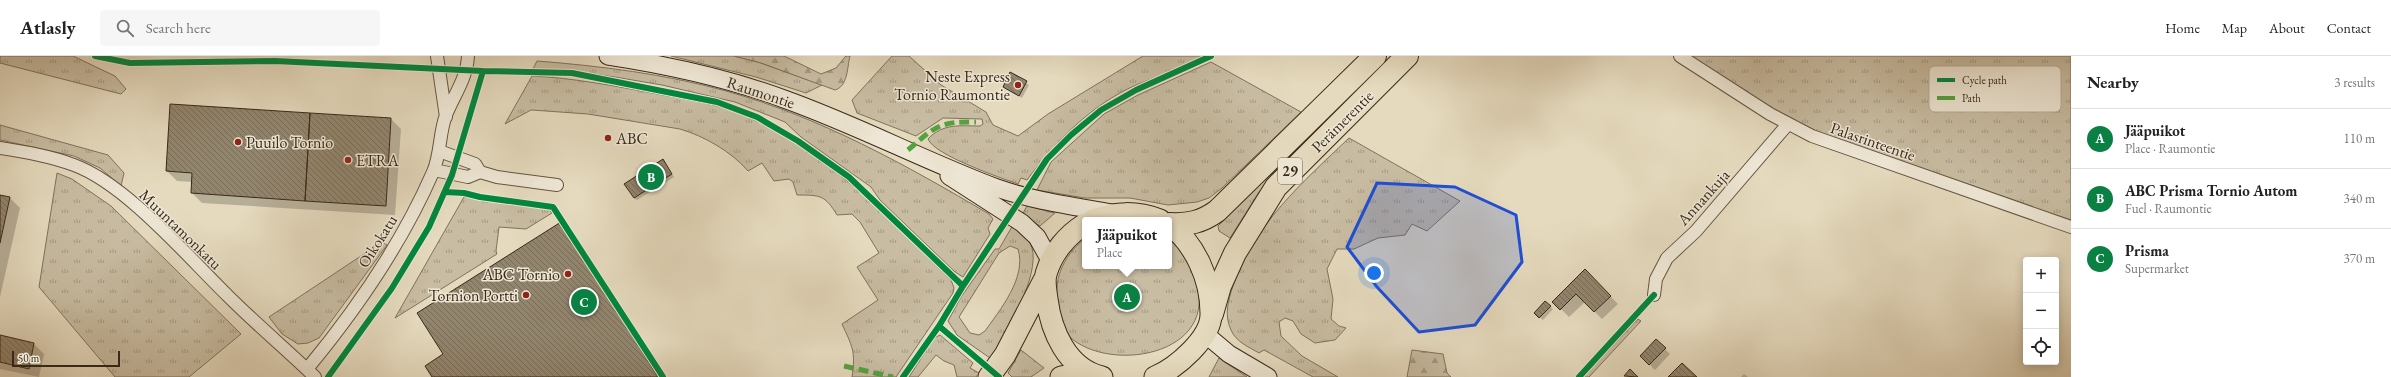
<!DOCTYPE html>
<html lang="en">
<head>
<meta charset="utf-8">
<style>
	:root { --surface:#fff; --page:#f6f6f6; --text:#222; --muted:#767676; --line:#e0e0e0; --accent:#0b8043 }
	body { margin:0; font-family:"EB Garamond",serif; background:var(--page); color:var(--text) }
	.controls { position:absolute; right:12px; bottom:12px; display:grid; overflow:hidden; border-radius:4px; box-shadow:0 2px 10px #0003 }
	.controls button { width:36px; height:36px; display:grid; place-items:center; padding:0; border:0; border-bottom:1px solid var(--line); background:var(--surface); color:var(--text); font:20px sans-serif }
	.scale { position:absolute; left:12px; bottom:10px; width:108px; box-sizing:border-box; padding-left:4px; border:2px solid #382918; border-top:0; font-size:11px; line-height:14px; white-space:nowrap; color:#382918; -webkit-text-stroke:3px #eee7d5; paint-order:stroke }
	.you { position:absolute; left:1374px; top:217px; width:14px; height:14px; margin:-10px; border:3px solid #fff; border-radius:50%; background:#1a73e8; box-shadow:0 0 0 6px #1a73e833 }
	.badge { display:grid; place-items:center; width:26px; height:26px; border-radius:50%; background:var(--accent); color:#fff; font-size:13px; font-weight:700 }
	.pin { position:absolute; translate:-50% -50%; border:2px solid #fff; box-shadow:0 1px 4px #0006 }
	.popup { position:absolute; left:1082px; top:161px; width:90px; height:52px; box-sizing:border-box; display:grid; place-content:center; border-radius:4px; background:var(--surface); filter:drop-shadow(0 1px 3px #0005); font-size:13px; white-space:nowrap; color:var(--muted) }
	.popup b { font-size:15px; color:var(--text) }
	.popup::after { content:''; position:absolute; left:50%; top:100%; margin-left:-8px; border:8px solid transparent; border-top-color:var(--surface) }
	.list { margin:0; padding:0; list-style:none }
	h2 { display:flex; justify-content:space-between; align-items:center; height:52px; margin:0; padding:0 16px; font-size:17px }
	h2 small { font-size:13px; font-weight:400; color:var(--muted) }
	.list li { display:grid; grid-template-columns:26px 1fr auto; gap:12px; align-items:center; box-sizing:border-box; height:60px; padding:0 16px; border-top:1px solid var(--line) }
	.list b { display:block; font-size:15px; white-space:nowrap }
	.list p { margin:0; font-size:13px; white-space:nowrap; color:var(--muted) }
	.list em { font-size:13px; font-style:normal; color:var(--muted) }
	.icon { flex:none; width:22px; height:22px; fill:none; stroke:currentColor; stroke-width:2; stroke-linecap:round; stroke-linejoin:round }
	.map { position:relative; flex:none; width:2071px; height:321px; overflow:hidden }
	header { display:flex; align-items:center; gap:24px; box-sizing:border-box; height:56px; padding:0 20px; background:var(--surface); border-bottom:1px solid var(--line) }
	header strong { font-size:19px }
	nav { display:flex; gap:22px; margin-inline-start:auto; font-size:14px }
	.search { width:280px; height:36px; background:var(--page); display:flex; align-items:center; gap:10px; box-sizing:border-box; padding:0 14px; border-radius:4px; color:var(--muted); font-size:15px }
	main { display:flex }
	aside { flex:1; background:var(--surface) }
	.map>svg:first-child { display:block }
	.grass { fill:url(#grass-tufts); stroke:#80725d; fill-rule:evenodd }
	.forest { fill:url(#forest-firs); stroke:#80725d }
	.shadow { fill:#0003 }
	.building { fill:url(#building-back-hatch); stroke:#382918 }
	.lines { fill:none; stroke-linecap:round; stroke-linejoin:round }
	.minor-casing { stroke:#635542; stroke-width:14 }
	.secondary-casing { stroke:#382918; stroke-width:19 }
	.trunk-casing { stroke:#382918; stroke-width:23 }
	.motorway-casing { stroke:#382918; stroke-width:24 }
	.minor { stroke:#eee7d5; stroke-width:12 }
	.secondary { stroke:#eee7d5; stroke-width:17 }
	.trunk { stroke:#e5dabe; stroke-width:21 }
	.motorway { stroke:#e5dabe; stroke-width:22 }
	.quiet { stroke:#53a340; stroke-width:5; stroke-dasharray:10 5; stroke-linecap:butt }
	.cycleway-casing { stroke:#eee7d5; stroke-width:8 }
	.cycleway { stroke:#00873e; stroke-width:6 }
	.marked { fill:#1d4ed8; fill-opacity:0.2; stroke:#1d4ed8; stroke-width:3; stroke-linejoin:round }
	.poi-dot { fill:#8f2418; stroke:#eee7d5; stroke-width:1.5 }
	.labels { text-anchor:middle; stroke-width:3; stroke-linejoin:round; paint-order:stroke }
	.shield { fill:#eee7d5; stroke:#6f6251; stroke-width:1 }
	.shield-label { font-size:15px; font-weight:bold; fill:#382918 }
	.poi-label { font-size:16px; fill:#382918; stroke:#eee7d5; text-anchor:end }
	.street-label { font-size:16px; fill:#382918; stroke:#eee7d5 }
	.key { fill:#eee7d5; stroke:#b7ae9c; stroke-width:1 }
	.key-label { font-size:11px; fill:#382918 }
</style>
</head>
<body>
<header>
<strong>Atlasly</strong>
<div class="search"><svg class="icon" aria-label="search" viewBox="0 0 24 24"><circle cx="10" cy="10" r="6"/><path d="M15 15l6 6"/></svg>Search here</div>
<nav><a>Home</a><a>Map</a><a>About</a><a>Contact</a></nav>
</header>
<main>
<div class="map">
<svg width="2071" height="321" viewBox="0 0 2071 321">
	<defs>
		<pattern id="grass-tufts" width="24" height="20" patternUnits="userSpaceOnUse"><rect width="24" height="20" fill="#c8bca2"/><path d="M3 7l-1-3M5 7V3M7 7l1-3M15 17l-1-3M17 17v-4M19 17l1-3" fill="none" stroke="#a39983"/></pattern>
		<pattern id="forest-firs" width="22" height="20" patternUnits="userSpaceOnUse"><rect width="22" height="20" fill="#c8bca2"/><path d="M5 1l3.5 6h-7zM16 11l3.5 6h-7z" fill="#a39983"/></pattern>
		<pattern id="building-back-hatch" width="6" height="6" patternUnits="userSpaceOnUse"><rect width="6" height="6" fill="#92856e"/><path d="M-1 5l2 2M0 0l6 6M5-1l2 2" fill="none" stroke="#786d59"/></pattern>
	</defs>
	<rect width="100%" height="100%" fill="#e5dabe"/>
	<filter id="stains"><feTurbulence type="fractalNoise" baseFrequency=".005" numOctaves="4"/><feColorMatrix values="0 0 0 0 .2 0 0 0 0 .09 0 0 0 0 .02 0 0 0 .5 -.17"/></filter>
	<radialGradient id="worn" r=".72"><stop offset=".6" stop-color="#630" stop-opacity="0"/><stop offset="1" stop-color="#630" stop-opacity=".3"/></radialGradient>
	<path class="grass" d="M0,0H73L115,20L126,33L121,38L0,7Z
		M671,0H734L761,7L822,29L806,37L756,21Z
		M892,0H909L941,29L986,56L993,69L1018,80L1048,58L1143,0H1203C1184,14 1157,20 1136,29C1091,49 1056,85 1027,124L1021,122L1018,128C1001,122 934,99 928,83C943,67 960,70 980,70L983,68L982,63L943,62L916,80L857,57L852,44Z
		M1686,0H2071V168L1830,81L1779,59Z
		M537,5C601,10 665,18 726,35C820,61 906,109 989,158L993,163L988,172L990,178L963,221L955,216L880,144L871,131L801,81L785,66L735,46L662,29L615,21L571,15L533,13Z
		M1211,6L1301,56L1222,132L1209,142L1197,146L1168,149L1130,142H1085L1037,134L1051,106L1104,58L1138,39Z
		M532,20C574,22 615,30 657,38C689,44 721,48 750,62C830,97 890,165 951,224L954,232L953,237L896,321H852C856,295 852,290 842,268L878,244L857,211L879,197L860,166L852,158L837,159C825,139 820,139 797,139L793,126L789,123L774,125L762,107L748,115C732,96 704,80 680,73L588,58L546,55L531,54L505,68Z
		M1321,68L1259,136L1230,182L1219,175L1218,170Z
		M0,69L108,99L124,117L121,130L100,112L74,100L0,84Z
		M1349,82L1460,145L1427,175L1412,168L1405,179L1378,182L1354,193H1337L1327,213L1333,243L1331,263L1339,270L1346,272L1335,284L1315,287L1301,278L1293,265L1285,262L1279,266L1281,280L1302,300L1338,321H1313L1264,294L1259,297C1249,291 1236,286 1231,274C1224,259 1228,245 1233,230C1254,168 1303,126 1349,82Z
		M57,117L72,123L111,150L241,278L189,321H115L39,231Z
		M464,141L541,149L548,152L552,157L526,173L499,171L496,195L497,198L395,262Z
		M1027,150L1055,157L1040,170L1022,159Z
		M1013,169C1021,176 1029,182 1032,192C1040,219 1006,281 990,302L957,279L948,265L961,241L995,193H999ZM1010,190L1018,193C1027,221 1000,254 985,275L979,279L970,277L959,261L999,197Z
		M1085,182V210H1169V184C1184,193 1187,204 1194,220C1226,301 1101,321 1064,275C1061,269 1060,261 1059,254C1052,224 1062,202 1085,182Z
		M382,186L387,189L319,282L308,287L298,288L282,278L269,261Z
		M1638,263L1641,265L1589,321H1583Z
		M940,279L973,307L970,312L979,317L976,321H957L954,309L944,305L936,299L918,321H909L934,282Z
		M1021,294L1044,312L1031,321H1012L1008,317Z
		M1219,302L1247,321H1209Z"/>
	<path class="forest" d="M734,0H784L821,18L836,12L846,0H850C847,12 848,30 835,34L761,7Z
		M1412,294L1443,298L1447,317L1451,321H1407Z"/>
	<path class="shadow" d="M1011,18L1029,29L1022,42L1004,31Z
		M391,63L401,73L395,159L202,147L192,137L193,126L177,125L167,115Z
		M665,107L674,121L637,144L634,142Z
		M0,140L10,142L20,152L0,241Z
		M561,167L571,177L660,321H433L445,299Z
		M1585,215L1618,248L1602,263L1585,246L1569,261L1554,246Z
		M1545,246L1553,253L1543,264L1535,257Z
		M0,280L34,288L44,298L39,321L0,313Z
		M1656,284L1670,298L1655,314L1641,300Z
		M1744,318L1748,321H1741Z"/>
	<path class="building" d="M1010,16L1027,25L1019,40L1003,31Z
		M170,48L310,57L305,145L191,137L192,117L166,115Z
		M310,57L391,62L386,150L305,145Z
		M663,103L672,118L634,142L624,128Z
		M0,139L10,141L0,187Z
		M561,166L658,321H432L425,310L443,298L417,257Z
		M1585,213L1611,240L1594,256L1576,238L1560,254L1552,246Z
		M1545,245L1551,250L1539,262L1534,257Z
		M0,279L34,287L29,313L0,306Z
		M1656,283L1666,292L1649,309L1640,300Z
		M1682,307L1697,321H1668Z
		M1630,313L1638,321L1624,320Z"/>
	<g class="lines">
		<g class="minor-casing">
			<path id="minor" d="M437,0L446,61
				M1680,0L1770,58L1812,80L2071,171
				M0,92C25,96 50,100 74,109C126,128 188,201 228,240C256,268 287,294 315,321
				M439,95L475,108L480,116
				M434,114L468,121L480,116L497,121L557,129
				M1654,239L1656,223L1667,202L1696,175L1788,68
				M307,313C356,254 402,187 433,116C441,98 439,77 446,59C454,39 467,22 468,0"/>
		</g>
		<g class="secondary-casing">
			<path id="secondary" d="M608,0C667,9 728,22 784,43C857,69 925,105 997,132C1034,145 1073,150 1112,157
				M949,120L1022,167L1037,181L1051,206
				M1204,277L1229,298L1268,321"/>
		</g>
		<g class="trunk-casing">
			<path id="trunk" d="M1093,164C1116,156 1136,155 1160,164
				M1085,168C1067,179 1052,197 1046,218C1044,225 1046,236 1047,243C1051,275 1067,313 1102,321
				M989,321L1005,299L1045,222
				M1061,321L1077,318L1096,320
				M1155,321C1176,312 1212,282 1211,257C1211,223 1195,188 1169,168"/>
		</g>
		<g class="motorway-casing">
			<path id="motorway" d="M1170,168C1188,169 1202,166 1217,155L1375,0
				M1212,258L1220,230L1235,197L1276,131L1407,0"/>
		</g>
		<use href="#minor" class="minor"/>
		<use href="#secondary" class="secondary"/>
		<use href="#trunk" class="trunk"/>
		<use href="#motorway" class="motorway"/>
		<path class="quiet" d="M908,94C935,71 939,65 976,66
			M844,310L893,321"/>
		<g class="cycleway-casing">
			<path id="cycleway" d="M95,0L130,7L275,5L483,15L572,17L717,46L757,61L798,85L849,121L963,230
				M445,136L464,137L480,141L553,151L663,321
				M939,270L999,321
				M328,321L392,232L429,171L452,119L483,15
				M903,321L939,270L963,230L1047,103L1071,79L1101,54L1136,34L1211,0
				M1579,321L1654,239"/>
		</g>
		<use href="#cycleway" class="cycleway"/>
	</g>
	<path class="marked" d="M1377,127L1455,131L1516,159L1522,206L1475,269L1419,276L1377,231L1347,191Z"/>
	<g class="poi-dot">
		<circle cx="1018" cy="29" r="4"/>
		<circle cx="608" cy="82" r="4"/>
		<circle cx="238" cy="86" r="4"/>
		<circle cx="348" cy="104" r="4"/>
		<circle cx="568" cy="218" r="4"/>
		<circle cx="526" cy="239" r="4"/>
	</g>
	<g class="labels">
		<rect class="shield" x="1278" y="102" width="24" height="26" rx="3"/>
		<g class="shield-label">
			<text x="1290" y="120">29</text>
		</g>
		<g class="poi-label">
			<text x="1010" y="26">Neste Express<tspan x="1010" dy="18">Tornio Raumontie</tspan></text>
			<text x="616" y="88" text-anchor="start">ABC</text>
			<text x="246" y="92" text-anchor="start">Puuilo Tornio</text>
			<text x="356" y="110" text-anchor="start">ETRA</text>
			<text x="560" y="224">ABC Tornio</text>
			<text x="518" y="245">Tornion Portti</text>
		</g>
		<g class="street-label">
			<text transform="translate(761 36) rotate(18)" y="6">Raumontie</text>
			<text transform="translate(1342 65) rotate(-45)" y="6">Perämerentie</text>
			<text transform="translate(1873 85) rotate(19)" y="6">Palasrinteentie</text>
			<text transform="translate(1703 141) rotate(-48)" y="6">Annankuja</text>
			<text transform="translate(181 173) rotate(44)" y="6">Muuntamonkatu</text>
			<text transform="translate(377 185) rotate(-58)" y="6">Oikokatu</text>
		</g>
	</g>
	<rect x="1929" y="10" width="132" height="46" rx="6" class="key"/>
	<rect x="1937" y="22" width="18" height="4" fill="#00873e"/>
	<rect x="1937" y="40" width="18" height="4" fill="#53a340"/>
	<g class="key-label">
		<text x="1962" y="28">Cycle path</text>
		<text x="1962" y="46">Path</text>
	</g>
	<rect width="100%" height="100%" filter="url(#stains)"/>
	<rect width="100%" height="100%" fill="url(#worn)"/>
</svg>
<div class="controls">
<button>+</button>
<button>−</button>
<button><svg class="icon" aria-label="locate" viewBox="0 0 24 24"><circle cx="12" cy="12" r="6"/><path d="M12 2v4M12 18v4M2 12h4M18 12h4"/></svg></button>
</div>
<div class="scale">50 m</div>
<div class="you"></div>
<div class="pin badge" style="left:1127px;top:241px">A</div>
<div class="popup"><b>Jääpuikot</b>Place</div>
<div class="pin badge" style="left:651px;top:121px">B</div>
<div class="pin badge" style="left:584px;top:246px">C</div>
</div>
<aside>
<h2>Nearby<small>3 results</small></h2>
<ul class="list">
<li><span class="badge">A</span><div><b>Jääpuikot</b><p>Place · Raumontie</p></div><em>110 m</em></li>
<li><span class="badge">B</span><div><b>ABC Prisma Tornio Autom</b><p>Fuel · Raumontie</p></div><em>340 m</em></li>
<li><span class="badge">C</span><div><b>Prisma</b><p>Supermarket</p></div><em>370 m</em></li>
</ul>
</aside>
</main>
</body>
</html>
